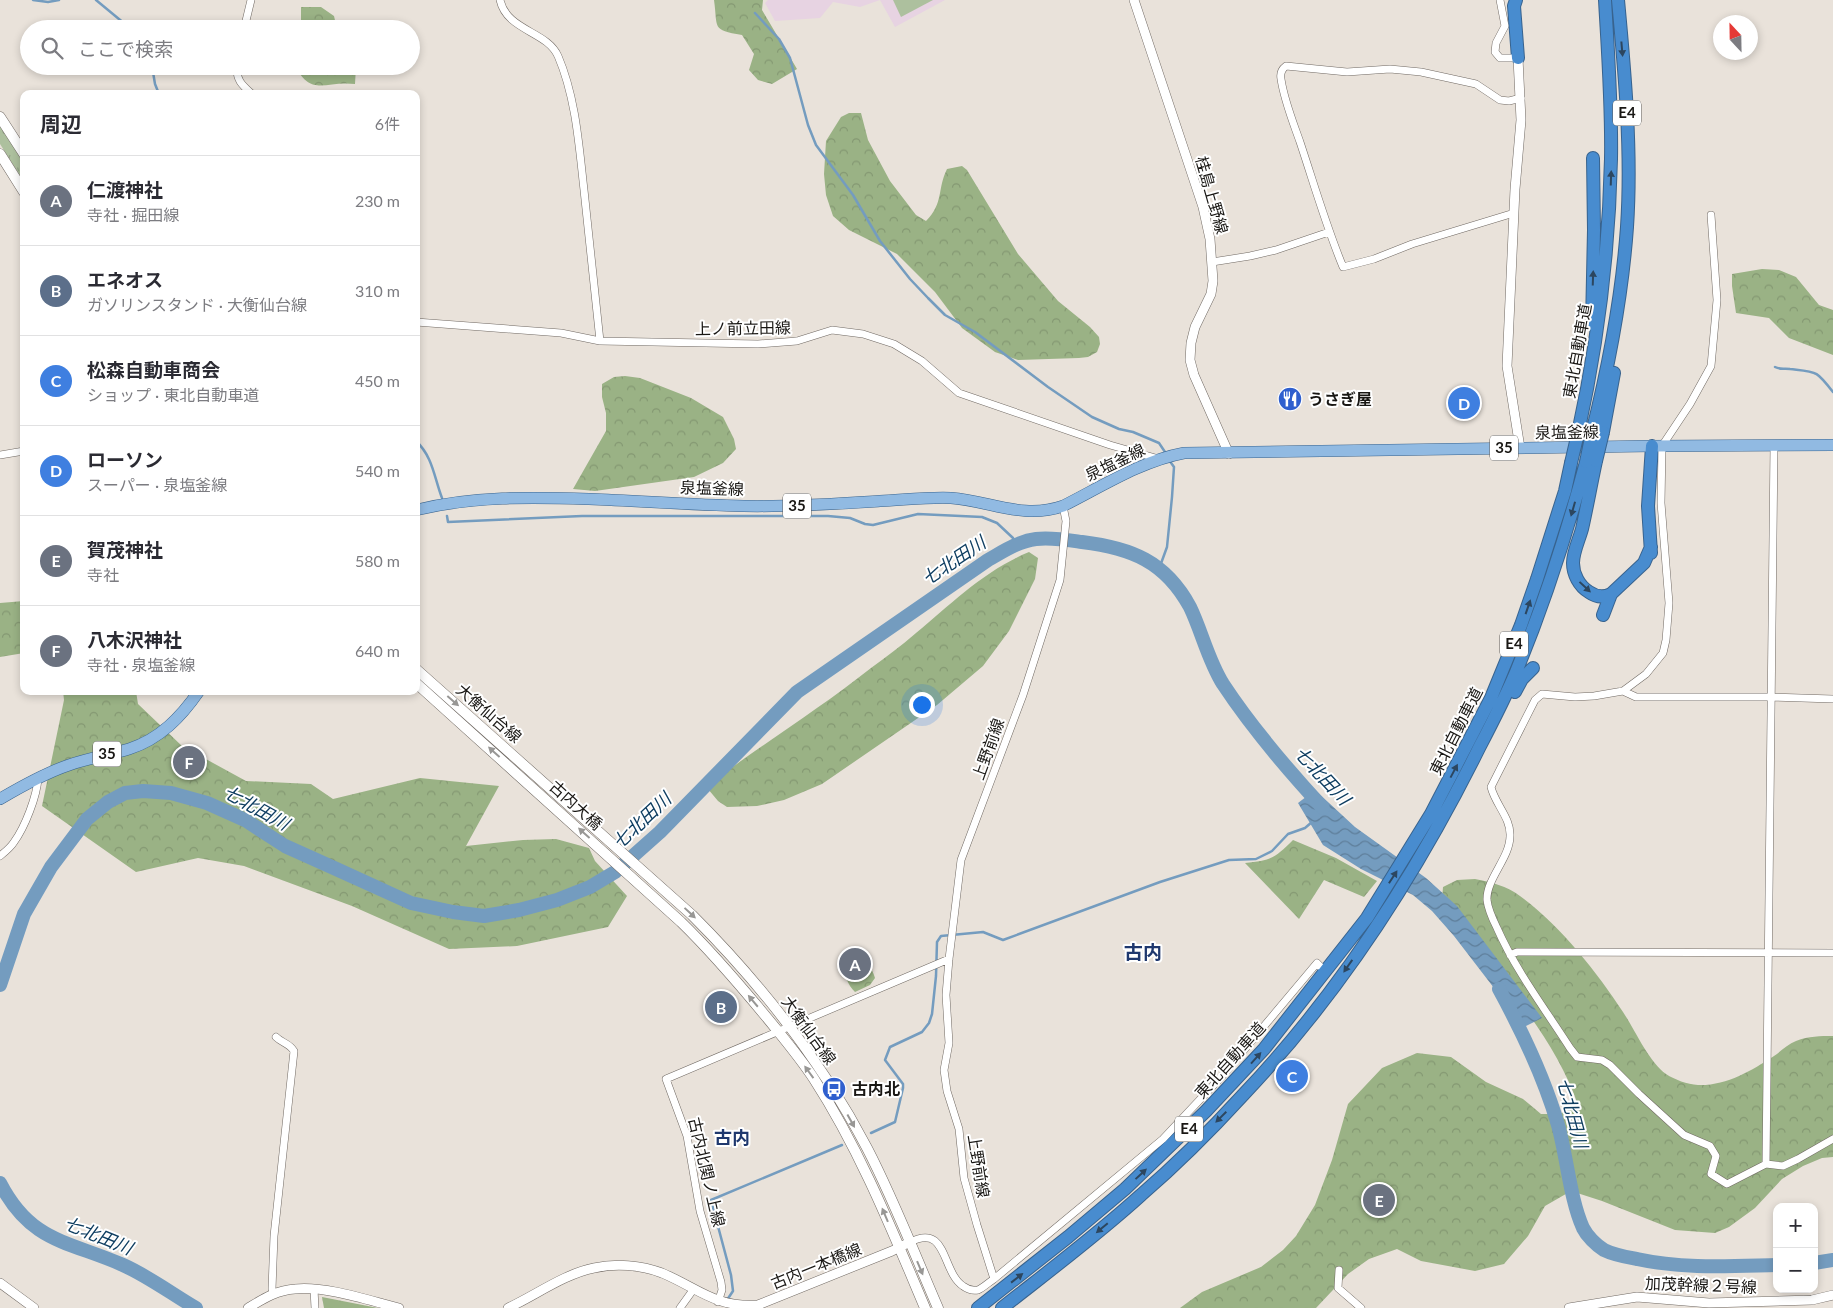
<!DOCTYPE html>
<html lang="ja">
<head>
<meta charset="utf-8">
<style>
	:root { --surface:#fff; --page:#f7f7f7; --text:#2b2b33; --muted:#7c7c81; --line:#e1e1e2; --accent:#2f5fce }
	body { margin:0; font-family:Lato,"Noto Sans JP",sans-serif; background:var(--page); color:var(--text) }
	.controls { position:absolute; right:15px; bottom:15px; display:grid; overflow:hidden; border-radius:10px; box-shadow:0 2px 8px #0003 }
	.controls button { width:45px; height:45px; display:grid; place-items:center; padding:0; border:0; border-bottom:1px solid var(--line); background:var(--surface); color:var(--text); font:25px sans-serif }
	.compass { position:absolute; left:1713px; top:15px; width:45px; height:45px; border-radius:50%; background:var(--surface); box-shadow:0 2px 8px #0003; rotate:338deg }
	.you { position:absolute; left:921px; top:704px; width:18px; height:18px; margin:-12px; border:4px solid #fff; border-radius:50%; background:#1a73e8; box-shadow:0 0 0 8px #1a73e833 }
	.badge { display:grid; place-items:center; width:32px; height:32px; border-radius:50%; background:var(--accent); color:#fff; font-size:16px; font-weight:700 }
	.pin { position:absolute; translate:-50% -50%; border:2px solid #fff; box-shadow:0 1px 5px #0006 }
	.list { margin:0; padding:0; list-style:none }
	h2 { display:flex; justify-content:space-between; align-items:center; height:65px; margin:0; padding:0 20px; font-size:21px }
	h2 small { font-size:16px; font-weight:400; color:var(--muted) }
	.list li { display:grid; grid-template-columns:32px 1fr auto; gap:15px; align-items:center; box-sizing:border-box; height:90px; padding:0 20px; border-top:1px solid var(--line) }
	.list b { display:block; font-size:19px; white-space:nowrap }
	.list p { margin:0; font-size:16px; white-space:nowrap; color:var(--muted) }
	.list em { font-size:16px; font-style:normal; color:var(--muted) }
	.icon { flex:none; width:28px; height:28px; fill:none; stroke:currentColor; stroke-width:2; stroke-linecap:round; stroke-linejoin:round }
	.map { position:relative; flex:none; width:1833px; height:1308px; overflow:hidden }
	.search { position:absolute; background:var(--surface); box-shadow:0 2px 8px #0003; left:20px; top:20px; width:400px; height:55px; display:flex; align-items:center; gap:12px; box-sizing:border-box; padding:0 18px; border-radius:28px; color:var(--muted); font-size:19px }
	.panel { position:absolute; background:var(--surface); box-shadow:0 2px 8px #0003; left:20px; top:90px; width:400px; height:605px; border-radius:10px }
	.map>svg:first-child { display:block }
	.education { fill:#e7d3e2 }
	.grass { fill:url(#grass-tufts) }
	.forest { fill:url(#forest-crowns) }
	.pitch { fill:#adc09e }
	.water { fill:url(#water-waves) }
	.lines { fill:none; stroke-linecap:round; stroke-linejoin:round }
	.stream { stroke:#749cbf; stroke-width:2.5 }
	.river { stroke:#749cbf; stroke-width:14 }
	.minor-casing { stroke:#706963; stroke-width:8 }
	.tertiary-casing { stroke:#706963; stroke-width:10 }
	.secondary-casing { stroke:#706963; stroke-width:11 }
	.primary-casing { stroke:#38638e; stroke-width:12 }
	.motorway-casing { stroke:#38638e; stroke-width:14 }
	.minor { stroke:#fff; stroke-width:7 }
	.tertiary { stroke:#fff; stroke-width:9 }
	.secondary { stroke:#fff; stroke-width:10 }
	.primary { stroke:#91bae2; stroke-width:11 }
	.motorway { stroke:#488ccf; stroke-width:12 }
	.motorway-bridge-casing { stroke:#38638e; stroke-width:14; stroke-linecap:butt }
	.motorway-bridge { stroke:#488ccf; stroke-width:12 }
	.oneway { fill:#2c465f }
	.oneway2 { fill:#989795 }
	.labels { text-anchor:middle; stroke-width:4; stroke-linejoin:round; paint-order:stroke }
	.shield { fill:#fff; stroke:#5e5d5a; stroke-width:1 }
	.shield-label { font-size:15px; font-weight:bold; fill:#191714 }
	.street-label { font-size:16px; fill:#191714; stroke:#fff }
	.poi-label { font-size:16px; font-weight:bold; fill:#191714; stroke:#fff; text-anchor:start }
	.water-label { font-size:18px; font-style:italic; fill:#0f3e61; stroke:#fff }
	.neighbourhood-label { font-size:18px; font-weight:bold; fill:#1f386e; stroke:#fff }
	.quarter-label { font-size:19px; font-weight:bold; fill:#1f386e; stroke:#fff }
</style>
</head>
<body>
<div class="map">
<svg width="1833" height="1308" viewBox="0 0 1833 1308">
	<defs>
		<pattern id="grass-tufts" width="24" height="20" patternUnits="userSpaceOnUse" patternTransform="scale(1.25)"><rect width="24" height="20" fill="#adc09e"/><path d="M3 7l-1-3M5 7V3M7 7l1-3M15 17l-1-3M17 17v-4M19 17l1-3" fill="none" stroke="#94a487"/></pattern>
		<pattern id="forest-crowns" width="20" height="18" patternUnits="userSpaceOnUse" patternTransform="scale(1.25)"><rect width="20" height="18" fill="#9ab285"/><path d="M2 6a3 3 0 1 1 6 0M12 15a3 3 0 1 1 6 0" fill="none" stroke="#849872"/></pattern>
		<pattern id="water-waves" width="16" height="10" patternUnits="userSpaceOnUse" patternTransform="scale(1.25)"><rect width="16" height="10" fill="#749cbf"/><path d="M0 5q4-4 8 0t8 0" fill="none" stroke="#5e7e9a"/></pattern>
	</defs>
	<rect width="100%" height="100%" fill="#e9e2da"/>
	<path class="education" d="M768,0H945L895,27L880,0L860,7L833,2L820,18L775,21L765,3Z"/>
	<path class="grass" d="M0,124L24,162V182L0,144Z"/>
	<path class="forest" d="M714,0H763L762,10L797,69L772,84L758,80L749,70L754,54L742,35C711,30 718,28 714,0Z
		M301,7H321L334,16L337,29H301Z
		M295,66H358L356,67L355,84C326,80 312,98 295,66Z
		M849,113H861L868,140L890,181L916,215L926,221C944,203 937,189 947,169L962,166L967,170L1018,254L1058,301L1090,327L1099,337L1100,344L1097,352L1088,357L1079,358L1018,360L995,352L962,328L935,292L897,254L849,230L833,216L826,195L824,174L826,141L841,117Z
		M1762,269L1779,270L1796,277L1819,305L1833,310V355L1789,338L1769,318L1736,313L1732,286V274Z
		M625,376L640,378L691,398L723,417L734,439L736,449L723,463L694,477L595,491L573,489L606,431V413L602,397V384L614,377Z
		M1029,552L1038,558L1035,579L1009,631L983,666L937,705L822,784L784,800L757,806L727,807L718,801L708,789V785C761,745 818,710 871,668C886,657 901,646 916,633C952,603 985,570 1029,552Z
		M24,601V653L0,657V603Z
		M63,691H136L138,704L182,746L246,781L311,784L333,799L420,778L499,786L466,846L523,840L556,839L589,848L595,861L627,896L608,927L517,946L449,949L352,906L244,866L198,858L136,872L42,806L64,700Z
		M1293,840L1336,858L1377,881L1364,897L1324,880L1299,919L1245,863C1270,861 1275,858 1293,840Z
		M1475,879C1491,882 1507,886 1520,896C1559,924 1597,972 1623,1012C1635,1030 1649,1062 1666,1074C1675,1080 1687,1084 1698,1085C1726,1086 1751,1071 1774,1056C1781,1051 1788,1044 1796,1041C1809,1036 1820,1036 1833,1036V1157L1822,1158L1803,1166L1782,1179L1755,1208L1729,1227L1715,1233L1675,1230L1602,1201L1571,1191L1545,1206L1528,1236L1504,1264L1475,1271L1421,1261L1397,1249L1369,1259L1348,1274L1316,1308H1180L1202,1292L1261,1267L1283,1250L1296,1236L1315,1205L1332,1160L1348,1104L1382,1068L1417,1053L1451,1057L1486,1082L1523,1099L1541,1114H1559L1578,1105C1562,1058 1532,1018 1503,979C1482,953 1462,926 1442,900L1443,887L1457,880Z
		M857,958C867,963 872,967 875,978L870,985L855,992C847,984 845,976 844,965Z
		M322,1297L378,1308H324Z"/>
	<path class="pitch" d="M893,0H933L901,17Z"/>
	<path class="water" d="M1315,790L1355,827L1426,878L1457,906L1542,1018L1524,1027L1454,936L1432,911L1413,895L1361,869L1323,845L1298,803Z"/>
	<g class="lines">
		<path class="stream" d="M33,0L48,2L59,0
			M96,0L131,29
			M755,13L779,39L790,58L808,125L816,145L853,195L880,241L910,279L928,298L945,315L975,332L1048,387L1092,417L1119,429L1133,432L1159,443L1167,455
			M152,66L155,84L159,94
			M1775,367C1781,370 1784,368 1790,369C1817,372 1816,370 1833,392
			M416,441C433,457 434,477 442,498
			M447,516L448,522L582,516H828L850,518L865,524L873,525L918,514L982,517L997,523L1013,538L1015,545
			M1159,569L1167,547L1172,497L1174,467L1169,460
			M871,1133L895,1122L903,1088V1084L885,1060L890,1047L922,1032L929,1023L932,1014L936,976L937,942L941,936L983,932L1003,940L1160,882L1229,860L1256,859L1272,851L1288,834L1305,828L1312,822
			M727,1300L733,1291L731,1275L711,1200L842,1145"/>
		<path class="river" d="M0,985L24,914L51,867L87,819L108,802L125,793L143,791L171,793L207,803L245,820L285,846L334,868L411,903L453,912L484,916L519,910L557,900L590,887L615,872L660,832L797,692L988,560C1004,551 1019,541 1036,539C1051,537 1068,540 1082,542C1131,548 1165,561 1190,607C1202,632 1208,660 1223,684C1252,728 1287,769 1323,808
			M1499,989C1523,1033 1544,1077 1558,1125C1567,1157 1570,1199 1583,1228C1587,1236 1596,1245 1604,1250C1614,1255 1626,1257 1637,1259C1683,1269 1730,1266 1777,1265
			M0,1183C31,1243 69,1241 123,1265C148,1276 172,1294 196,1308
			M1814,1263L1833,1260"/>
		<g class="minor-casing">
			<path id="minor" d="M500,0C507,31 547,31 558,56C576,98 579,146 584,190C589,240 595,290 600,341
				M1500,0L1505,26L1496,43L1495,52L1500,58H1518
				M244,29L251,0
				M237,66C236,80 242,85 252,94
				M1514,213L1412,244L1374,259L1343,267C1326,226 1314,184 1300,142C1293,122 1284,100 1281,79C1280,74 1282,69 1286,66L1347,72L1390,69L1421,72L1476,84L1500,100L1509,101L1521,98
				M1711,215L1717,300L1711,366L1690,404L1662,446L1661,503L1669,603L1666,640L1663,653L1646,674L1623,691L1594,696L1575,697L1542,694L1535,700L1491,787C1495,804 1511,818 1510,836C1510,858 1486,879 1487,900C1488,909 1493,920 1497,928C1516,971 1545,1009 1570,1048L1577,1057L1602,1060L1610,1065L1639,1094L1684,1135L1710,1146L1716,1156L1711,1174L1727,1184L1766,1164L1774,446
				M1212,262L1250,256L1276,250L1329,232
				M416,322L561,333L600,341L758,344L797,341L832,330L863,334L894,344L922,361L959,393L1110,445L1159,459
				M0,455L24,451
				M1623,691L1636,697H1770L1833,699
				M0,856C5,852 11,847 14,842C25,827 37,796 38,778
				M1510,955L1517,952L1833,953
				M1766,1164L1783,1166L1798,1159L1833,1139
				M910,1242C948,1223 941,1271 963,1286C967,1289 973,1291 978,1290C983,1288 989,1282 994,1279L977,1225L964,1178L959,1129L947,1091L944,1070L949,1043L946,995L949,959L961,860L1023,695L1060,580L1066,521L1063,506
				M1339,1270L1338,1288L1361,1308
				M994,1279L1163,1139L1223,1075L1317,963L1323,969
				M314,1289L315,1308
				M274,1294L272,1289L274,1236L294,1051C289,1043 282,1043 276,1037
				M718,1302L722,1290L721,1282L700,1211L687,1136L666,1079L949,959
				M680,1308L693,1290"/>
		</g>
		<g class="tertiary-casing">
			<path id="tertiary" d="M1134,0L1203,207L1210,239L1213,281L1211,294L1195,327L1191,343L1190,360L1194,375L1229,454
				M1518,58L1521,120L1515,189L1507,366L1520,448
				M0,1283L34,1308
				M248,1308C263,1299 277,1290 295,1289C327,1286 367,1300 399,1308
				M508,1308C536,1295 564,1274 594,1268C616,1263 641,1265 662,1273C698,1288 715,1308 758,1305L892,1251L910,1242
				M1569,1308L1637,1297L1709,1303L1812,1300L1833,1295"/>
		</g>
		<g class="secondary-casing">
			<path id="secondary" d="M0,117L24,154
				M0,154L24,192
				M416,669L692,915C761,984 822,1062 867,1148C894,1200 915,1255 938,1308
				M416,683L681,922C716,956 746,992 777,1030C790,1046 803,1062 814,1079C860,1150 892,1230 925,1308"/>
		</g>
		<g class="primary-casing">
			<path id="primary" d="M416,510C473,496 531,497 589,499C641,501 692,505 744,506C789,507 834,504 880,501C903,500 928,497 951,498C991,501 1023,520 1063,506C1101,487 1141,461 1184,453L1652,446L1833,445
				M0,799C22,786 45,773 69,765C89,758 109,755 129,749C160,739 181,717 199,691"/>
		</g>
		<g class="motorway-casing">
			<path id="motorway" d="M1516,0L1514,6L1518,58
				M1592,324L1594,230L1593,158
				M1603,432L1614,373
				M1578,433C1598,342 1609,252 1611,159C1612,106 1608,53 1605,0
				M1592,433C1609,365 1622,297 1627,227C1632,152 1625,75 1618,0
				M1596,461C1591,484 1587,507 1582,529C1579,540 1573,552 1573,563C1573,574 1579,586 1589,592C1596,597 1603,598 1611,594L1644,563L1651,547
				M1651,553L1648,506L1652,446
				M1603,615L1611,594
				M1515,692L1522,679L1533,668
				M978,1308L1068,1237L1125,1189L1206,1111L1264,1049L1367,918L1431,814L1491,698L1521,625L1537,579L1565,491L1571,463
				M1002,1308C1049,1271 1097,1235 1141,1195C1177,1164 1211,1130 1243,1095C1339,994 1417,873 1479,748C1492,723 1505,698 1516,672C1544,604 1567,533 1586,462"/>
		</g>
		<use href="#minor" class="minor"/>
		<use href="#tertiary" class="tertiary"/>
		<use href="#secondary" class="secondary"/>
		<use href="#primary" class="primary"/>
		<use href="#motorway" class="motorway"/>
		<g class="motorway-bridge-casing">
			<path id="motorway-bridge" d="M1596,461L1603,432
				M1586,462L1592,433
				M1571,463L1578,433"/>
		</g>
		<use href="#motorway-bridge" class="motorway-bridge"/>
	</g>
	<defs><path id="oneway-solid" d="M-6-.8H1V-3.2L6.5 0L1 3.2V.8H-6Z" transform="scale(1.25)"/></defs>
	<g class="oneway">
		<use href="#oneway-solid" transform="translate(1622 49) rotate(85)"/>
		<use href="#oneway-solid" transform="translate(1611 178) rotate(-88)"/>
		<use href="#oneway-solid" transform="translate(1593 278) rotate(-88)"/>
		<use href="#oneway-solid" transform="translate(1573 509) rotate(106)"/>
		<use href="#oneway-solid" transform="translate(1585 587) rotate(43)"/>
		<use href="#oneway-solid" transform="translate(1528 607) rotate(-71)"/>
		<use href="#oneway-solid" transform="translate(1454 771) rotate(-62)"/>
		<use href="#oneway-solid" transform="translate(1393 877) rotate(-57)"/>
		<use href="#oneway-solid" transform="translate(1348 966) rotate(125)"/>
		<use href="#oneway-solid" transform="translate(1256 1058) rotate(-48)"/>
		<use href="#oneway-solid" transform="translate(1221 1117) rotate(135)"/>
		<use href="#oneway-solid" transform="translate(1141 1174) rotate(-43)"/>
		<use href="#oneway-solid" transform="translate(1102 1228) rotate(140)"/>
		<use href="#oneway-solid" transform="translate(1017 1278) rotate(-38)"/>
	</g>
	<g class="oneway2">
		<use href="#oneway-solid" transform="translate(453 701) rotate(41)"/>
		<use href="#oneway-solid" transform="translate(494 752) rotate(-138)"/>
		<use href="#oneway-solid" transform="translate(584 833) rotate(-138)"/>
		<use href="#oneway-solid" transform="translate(690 913) rotate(43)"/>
		<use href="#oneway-solid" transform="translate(753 1001) rotate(-130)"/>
		<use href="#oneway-solid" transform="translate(809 1072) rotate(-126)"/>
		<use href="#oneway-solid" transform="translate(851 1121) rotate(61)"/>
		<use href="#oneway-solid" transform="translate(885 1215) rotate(-113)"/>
		<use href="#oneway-solid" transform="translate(920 1268) rotate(67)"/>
	</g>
	<defs>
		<g id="restaurant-disc" transform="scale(1.25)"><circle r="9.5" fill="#2f5fce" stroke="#fff"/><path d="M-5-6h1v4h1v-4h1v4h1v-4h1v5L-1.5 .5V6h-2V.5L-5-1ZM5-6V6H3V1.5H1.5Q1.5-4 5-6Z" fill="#fff"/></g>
		<g id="bus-disc" transform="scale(1.25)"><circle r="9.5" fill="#2f5fce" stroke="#fff"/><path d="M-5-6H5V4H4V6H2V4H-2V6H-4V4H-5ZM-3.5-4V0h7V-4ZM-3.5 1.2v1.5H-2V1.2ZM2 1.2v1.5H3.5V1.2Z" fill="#fff"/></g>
	</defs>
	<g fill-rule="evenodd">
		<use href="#restaurant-disc" x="1290" y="399"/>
		<use href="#bus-disc" x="834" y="1089"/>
	</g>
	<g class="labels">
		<g class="shield">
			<rect x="1613" y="100.5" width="28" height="25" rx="4"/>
			<rect x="1490" y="435.5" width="28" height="25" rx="4"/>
			<rect x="783" y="493.5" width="28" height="25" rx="4"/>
			<rect x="1500" y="631.5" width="28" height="25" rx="4"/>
			<rect x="93" y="741.5" width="28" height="25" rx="4"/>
			<rect x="1175" y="1116.5" width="28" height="25" rx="4"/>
		</g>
		<g class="shield-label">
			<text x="1627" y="118">E4</text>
			<text x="1504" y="453">35</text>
			<text x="797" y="511">35</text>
			<text x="1514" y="649">E4</text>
			<text x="107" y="759">35</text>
			<text x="1189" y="1134">E4</text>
		</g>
		<g class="street-label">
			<text transform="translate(1212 195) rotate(74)" y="6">桂島上野線</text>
			<text transform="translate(743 328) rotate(-1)" y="6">上ノ前立田線</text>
			<text transform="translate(1577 351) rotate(-80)" y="6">東北自動車道</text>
			<text transform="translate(1567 432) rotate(-1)" y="6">泉塩釜線</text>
			<text transform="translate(1115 462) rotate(-26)" y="6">泉塩釜線</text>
			<text transform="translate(712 488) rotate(2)" y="6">泉塩釜線</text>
			<text transform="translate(489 713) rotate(41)" y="6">大衡仙台線</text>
			<text transform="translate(1456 731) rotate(-63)" y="6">東北自動車道</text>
			<text transform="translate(988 749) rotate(-70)" y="6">上野前線</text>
			<text transform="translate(576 805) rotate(42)" y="6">古内大橋</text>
			<text transform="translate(809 1030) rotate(54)" y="6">大衡仙台線</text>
			<text transform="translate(1230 1060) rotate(-48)" y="6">東北自動車道</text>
			<text transform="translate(979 1166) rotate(81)" y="6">上野前線</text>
			<text transform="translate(707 1172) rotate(77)" y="6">古内北関ノ上線</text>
			<text transform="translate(816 1266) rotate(-22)" y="6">古内一本橋線</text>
			<text transform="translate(1701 1285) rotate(2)" y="6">加茂幹線２号線</text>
		</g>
		<g class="poi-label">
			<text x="1308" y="405">うさぎ屋</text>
			<text x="852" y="1095">古内北</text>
		</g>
		<g class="water-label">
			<text transform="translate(954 561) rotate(-34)" y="6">七北田川</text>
			<text transform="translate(1322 776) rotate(47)" y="6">七北田川</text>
			<text transform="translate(256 808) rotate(29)" y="6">七北田川</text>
			<text transform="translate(642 821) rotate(-43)" y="6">七北田川</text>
			<text transform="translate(1572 1113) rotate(75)" y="6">七北田川</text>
			<text transform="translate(98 1236) rotate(22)" y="6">七北田川</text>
		</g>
		<g class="neighbourhood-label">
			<text x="732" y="1144">古内</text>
		</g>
		<g class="quarter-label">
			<text x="1143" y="959">古内</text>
		</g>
	</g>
</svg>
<div class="controls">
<button>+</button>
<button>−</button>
</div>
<svg class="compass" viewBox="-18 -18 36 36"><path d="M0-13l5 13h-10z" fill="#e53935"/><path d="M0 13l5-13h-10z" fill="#7c7c81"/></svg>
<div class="you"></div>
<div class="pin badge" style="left:855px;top:964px;background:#6b7280">A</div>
<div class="pin badge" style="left:721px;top:1007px;background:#5c6f8a">B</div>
<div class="pin badge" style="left:1292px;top:1076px;background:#3f7fe0">C</div>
<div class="pin badge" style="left:1464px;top:403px;background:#3f7fe0">D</div>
<div class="pin badge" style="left:1379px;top:1200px;background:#6b7280">E</div>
<div class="pin badge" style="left:189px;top:762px;background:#6b7280">F</div>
<div class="search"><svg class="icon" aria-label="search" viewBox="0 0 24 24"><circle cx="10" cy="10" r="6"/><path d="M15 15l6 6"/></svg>ここで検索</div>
<section class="panel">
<h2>周辺<small>6件</small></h2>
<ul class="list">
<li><span class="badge" style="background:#6b7280">A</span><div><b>仁渡神社</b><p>寺社 · 掘田線</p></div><em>230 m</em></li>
<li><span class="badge" style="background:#5c6f8a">B</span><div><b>エネオス</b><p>ガソリンスタンド · 大衡仙台線</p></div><em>310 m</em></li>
<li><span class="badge" style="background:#3f7fe0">C</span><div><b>松森自動車商会</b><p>ショップ · 東北自動車道</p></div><em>450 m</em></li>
<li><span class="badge" style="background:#3f7fe0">D</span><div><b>ローソン</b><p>スーパー · 泉塩釜線</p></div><em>540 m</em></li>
<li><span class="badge" style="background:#6b7280">E</span><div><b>賀茂神社</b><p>寺社</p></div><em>580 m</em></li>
<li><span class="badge" style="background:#6b7280">F</span><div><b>八木沢神社</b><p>寺社 · 泉塩釜線</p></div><em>640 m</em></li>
</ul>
</section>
</div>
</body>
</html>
